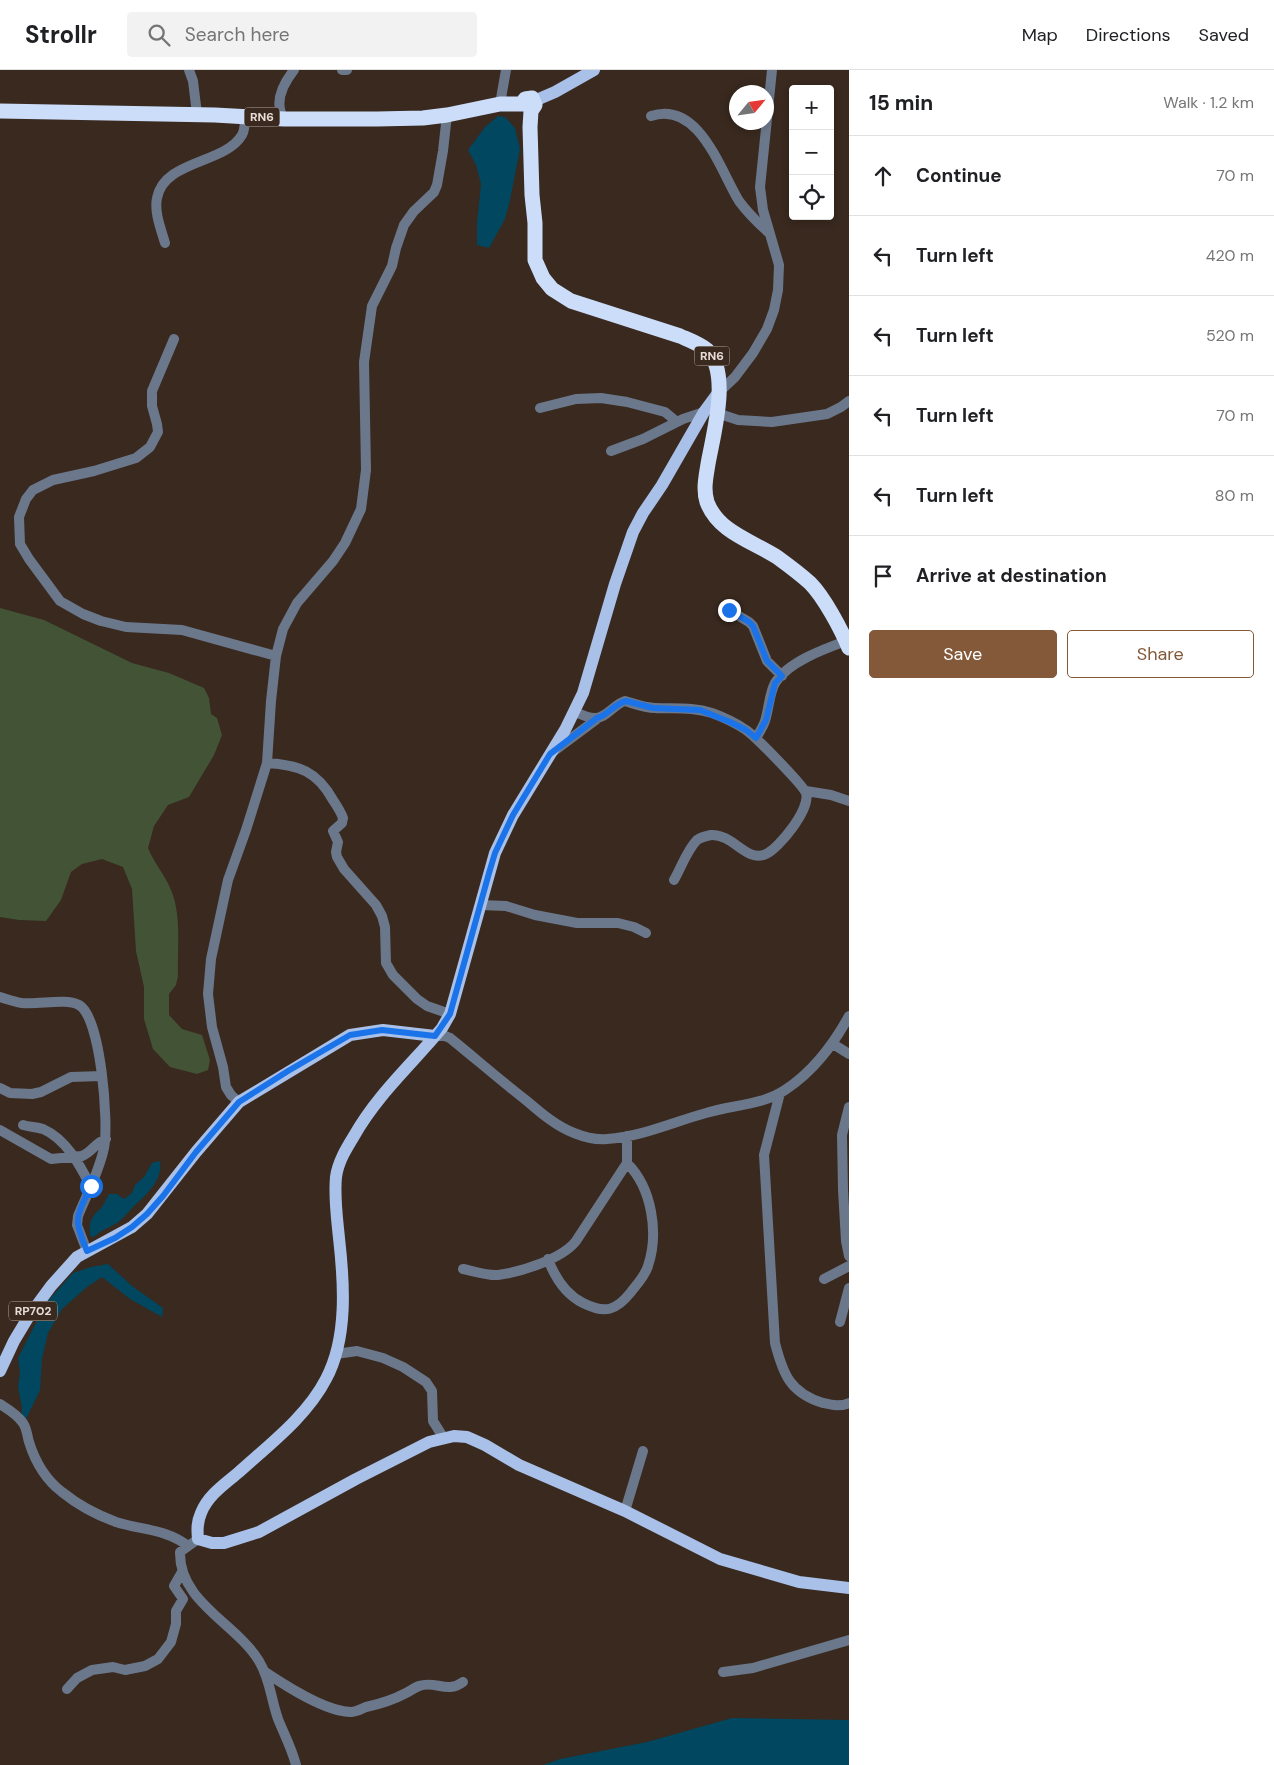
<!DOCTYPE html>
<html lang="en">
<head>
<meta charset="utf-8">
<style>
	:root { --surface:#fff; --page:#f2f2f2; --text:#202124; --muted:#757577; --line:#e0e0e0; --accent:#835939 }
	body { margin:0; font-family:"DM Sans",sans-serif; background:var(--page); color:var(--text) }
	.controls { position:absolute; right:15px; top:15px; display:grid; overflow:hidden; border-radius:5px; box-shadow:0 2px 8px #0003 }
	.controls button { width:45px; height:45px; display:grid; place-items:center; padding:0; border:0; border-bottom:1px solid var(--line); background:var(--surface); color:var(--text); font:25px sans-serif }
	.compass { position:absolute; left:729px; top:15px; width:45px; height:45px; border-radius:50%; background:var(--surface); box-shadow:0 2px 8px #0003; rotate:61deg }
	.stop { position:absolute; width:15px; height:15px; margin:-11px; border:4px solid #1a73e8; border-radius:50%; background:#fff }
	.stop.end { background:#1a73e8; border-color:#fff; box-shadow:0 1px 5px #0008 }
	.list { margin:0; padding:0; list-style:none }
	h2 { display:flex; justify-content:space-between; align-items:center; height:65px; margin:0; padding:0 20px; font-size:21px }
	h2 small { font-size:16px; font-weight:400; color:var(--muted) }
	.list li { display:grid; grid-template-columns:32px 1fr auto; gap:15px; align-items:center; box-sizing:border-box; height:80px; padding:0 20px; border-top:1px solid var(--line) }
	.list b { display:block; font-size:19px; white-space:nowrap }
	.list em { font-size:16px; font-style:normal; color:var(--muted) }
	.actions { display:flex; gap:10px; padding:15px 20px }
	.actions a { flex:1; padding:11px 0; border:1px solid var(--accent); border-radius:5px; text-align:center; font-size:18px; color:var(--accent) }
	.actions .main { background:var(--accent); color:#fff }
	.icon { flex:none; width:28px; height:28px; fill:none; stroke:currentColor; stroke-width:2; stroke-linecap:round; stroke-linejoin:round }
	.map { position:relative; flex:none; width:849px; height:1695px; overflow:hidden }
	header { display:flex; align-items:center; gap:30px; box-sizing:border-box; height:70px; padding:0 25px; background:var(--surface); border-bottom:1px solid var(--line) }
	header strong { font-size:24px }
	nav { display:flex; gap:28px; margin-inline-start:auto; font-size:18px }
	.search { width:350px; height:45px; background:var(--page); display:flex; align-items:center; gap:12px; box-sizing:border-box; padding:0 18px; border-radius:5px; color:var(--muted); font-size:19px }
	main { display:flex }
	aside { flex:1; background:var(--surface) }
	.map>svg:first-child { display:block }
	.green { fill:#435336 }
	.water { fill:#01475f }
	.lines { fill:none; stroke-linecap:round; stroke-linejoin:round }
	.minor { stroke:#6b778a; stroke-width:10 }
	.major { stroke:#a9c0e8; stroke-width:12 }
	.highway { stroke:#ccddfa; stroke-width:15 }
	.route { stroke:#1a73e8; stroke-width:6 }
	.labels { text-anchor:middle; stroke-width:5; stroke-linejoin:round; paint-order:stroke }
	.shield { fill:#39291f; stroke:#b2a69e; stroke-width:1 }
	.shield-label { font-size:12px; font-weight:bold; fill:#e6dbd5 }
</style>
</head>
<body>
<header>
<strong>Strollr</strong>
<div class="search"><svg class="icon" aria-label="search" viewBox="0 0 24 24"><circle cx="10" cy="10" r="6"/><path d="M15 15l6 6"/></svg>Search here</div>
<nav><a>Map</a><a>Directions</a><a>Saved</a></nav>
</header>
<main>
<div class="map">
<svg width="849" height="1695" viewBox="0 0 849 1695">
	<rect width="100%" height="100%" fill="#39291f"/>
	<path class="green" d="M0,538L44,550L132,593L169,603L204,618L209,628L211,644L217,648L222,665L214,685L189,727L168,735L154,756L148,778C154,793 165,805 171,820C182,846 177,877 178,906L176,915L169,924V945L182,959L202,965L210,990L208,1000L197,1004L170,997L153,979L144,949V917L136,881L132,819L123,797L102,789L82,794L71,802L61,830L46,851L19,850L0,847Z"/>
	<path class="water" d="M498,46L505,47L515,58L520,79L510,130L505,149L489,178L477,175V153L481,114L476,95L468,80L485,57Z
		M160,1091C163,1110 147,1124 134,1136C129,1141 123,1149 117,1153C109,1158 101,1160 94,1167L90,1166C89,1152 90,1148 101,1138C104,1135 106,1129 109,1124H117L124,1129L132,1123L135,1115L144,1107L152,1093Z
		M108,1194L132,1216L163,1238L162,1247L130,1229L102,1207L87,1217L62,1239L48,1263L42,1289L40,1320L26,1349L21,1347L22,1338L18,1317L20,1303L18,1288L46,1233L73,1203L91,1197Z
		M732,1648L849,1650V1695H543L560,1689L647,1672Z"/>
	<g class="lines">
		<path class="minor" d="M189,0L193,11L197,44
			M342,0H347
			M500,34L506,0
			M651,46C699,30 720,100 739,131C747,142 757,152 768,162
			M284,49C273,32 283,14 294,0
			M165,173C161,159 154,142 157,128C164,90 225,94 242,65C245,60 245,52 245,46
			M174,269L152,321V336L157,354L158,362L150,377L136,388L94,401L53,410L33,420L26,429L19,447L20,474L29,489L60,531L83,544L101,551L126,557L182,560L276,586
			M718,323L735,307L753,283L767,259L774,240L778,220L779,195L763,140L760,117L772,0
			M540,338L576,329L601,328L627,332L665,342L677,352
			M717,343L738,350L772,352L827,344L841,337L849,331
			M611,381L643,369L683,349L704,342
			M729,540L749,552L753,556L767,591L782,606
			M575,642C581,644 587,648 594,648C606,649 614,634 625,631C635,634 645,638 655,638C675,639 693,637 712,643C723,647 736,653 746,660C755,666 803,715 806,723C811,739 779,778 766,784C746,793 734,764 711,765C706,766 701,767 697,770C687,780 681,798 674,810
			M756,668C759,663 763,657 765,651C769,639 769,624 775,613C788,592 824,579 846,571
			M554,681L597,649
			M267,693C299,695 317,701 333,730C337,736 341,742 343,748L342,753L333,761L338,772L336,782L337,787L344,799L376,835L382,846L385,857L386,893L393,905L417,929L427,936L450,944
			M806,721L831,725L849,731
			M480,835L506,836L535,845L577,853H618L634,857L646,863
			M0,927C7,929 15,932 22,933C39,935 65,928 79,935C101,947 109,1054 104,1078C99,1102 87,1124 78,1146L77,1155L87,1181
			M435,966H445L450,968C476,989 501,1011 527,1031C541,1043 556,1056 574,1063C584,1067 596,1070 607,1069C641,1067 673,1052 706,1043C731,1035 763,1035 785,1020C814,1001 833,975 849,946
			M833,974L849,984
			M0,1018L10,1023L32,1024L41,1022L71,1007L101,1006
			M780,1023L764,1085L775,1273C783,1304 790,1323 823,1333C832,1335 840,1337 849,1333
			M239,1032L231,1025L226,1017L223,997L212,957L208,924L211,889L228,810L246,760L267,693L271,631L276,586L283,559L297,533L333,491L345,473L361,439L366,400L364,292L372,236L392,196L396,178L404,155L414,141L434,122L437,115L443,81L447,45
			M849,1037L842,1065L843,1120L846,1171L849,1186
			M23,1055C30,1057 37,1057 43,1059C66,1069 80,1095 91,1117
			M0,1060L51,1089L82,1086C92,1082 95,1073 106,1069
			M548,1189C555,1208 565,1224 583,1233C605,1244 616,1241 631,1222C637,1214 645,1206 648,1196C659,1163 652,1118 627,1093
			M463,1199C473,1201 488,1206 498,1205C521,1202 562,1189 576,1171L627,1093V1066
			M824,1209L849,1196
			M840,1252L849,1218
			M336,1284L357,1281L383,1288L403,1297L426,1312L432,1321L433,1351L443,1367
			M0,1334C8,1339 18,1345 23,1353C27,1359 27,1365 29,1372C35,1391 46,1410 62,1422C78,1435 97,1445 116,1452C141,1460 167,1459 188,1476
			M625,1441L643,1381
			M198,1469L180,1482C179,1532 236,1553 259,1591C270,1609 271,1629 278,1649C284,1664 292,1679 296,1695
			M265,1602C286,1616 326,1642 351,1642C356,1642 361,1639 366,1637C380,1634 393,1630 406,1623C410,1621 414,1618 419,1616C435,1610 447,1624 463,1612
			M723,1602L753,1598L849,1570
			M67,1619L77,1608L92,1600L113,1597L125,1600L145,1596L158,1589L171,1572L176,1554V1541L183,1529L174,1516L182,1502"/>
		<path class="major" d="M534,31L555,22L594,0
			M718,323L704,342L662,415L643,443L633,462L615,514L583,623L565,660L513,745L495,783L450,944L442,958C412,994 377,1025 354,1066C346,1079 338,1092 336,1107C334,1127 337,1148 339,1168C344,1212 348,1268 326,1309C307,1346 270,1374 239,1402C225,1414 208,1425 201,1443C197,1452 197,1459 198,1469L212,1473H224L259,1462L356,1409L429,1372L454,1366L467,1367L485,1375L519,1395L625,1441L720,1489L799,1512L849,1518
			M0,1301L14,1271L29,1246L51,1216L77,1187L132,1157L147,1144L196,1082L239,1032L350,965L383,960L435,966"/>
		<path class="highway" d="M522,34L525,29L532,28L535,35L531,41L530,57L532,125L535,153V190L543,208L552,219L571,231L680,266C689,270 700,274 707,280C731,303 713,365 708,394C706,407 703,419 707,432C718,462 752,471 777,487C788,495 800,504 810,513C824,527 841,559 849,578
			M0,41L215,45L284,49H377L423,48L447,45L500,34H522"/>
	</g>
	<g class="lines">
		<path class="route" d="M91,1116C76,1148 73,1148 87,1181L115,1168L132,1157L147,1144L163,1126L196,1082L239,1032L288,1001L350,965L382,960L435,966L450,944L489,803L495,783L513,745L550,684L597,648C608,645 614,634 626,631L653,638L700,640L730,652L746,660L756,668L766,650L775,613L782,606L767,591L753,556L749,552L729,540"/>
	</g>
	<g class="labels">
		<g class="shield">
			<rect x="244.5" y="37.5" width="35" height="19" rx="4"/>
			<rect x="694.5" y="276.5" width="35" height="19" rx="4"/>
			<rect x="9" y="1231.5" width="48" height="19" rx="4"/>
		</g>
		<g class="shield-label">
			<text x="262" y="51">RN6</text>
			<text x="712" y="290">RN6</text>
			<text x="33" y="1245">RP702</text>
		</g>
	</g>
</svg>
<div class="controls">
<button>+</button>
<button>−</button>
<button><svg class="icon" aria-label="locate" viewBox="0 0 24 24"><circle cx="12" cy="12" r="6"/><path d="M12 2v4M12 18v4M2 12h4M18 12h4"/></svg></button>
</div>
<svg class="compass" viewBox="-18 -18 36 36"><path d="M0-13l5 13h-10z" fill="#e53935"/><path d="M0 13l5-13h-10z" fill="#757577"/></svg>
<div class="stop" style="left:91px;top:1116px"></div>
<div class="stop end" style="left:729px;top:540px"></div>
</div>
<aside>
<h2>15 min<small>Walk · 1.2 km</small></h2>
<ul class="list">
<li><svg class="icon" aria-label="ahead" viewBox="0 0 24 24"><path d="M12 20V5M6 11l6-6 6 6"/></svg><div><b>Continue</b></div><em>70 m</em></li>
<li><svg class="icon" aria-label="left" viewBox="0 0 24 24"><path d="M17 20v-9H6M10 6l-5 5 5 5"/></svg><div><b>Turn left</b></div><em>420 m</em></li>
<li><svg class="icon" aria-label="left" viewBox="0 0 24 24"><path d="M17 20v-9H6M10 6l-5 5 5 5"/></svg><div><b>Turn left</b></div><em>520 m</em></li>
<li><svg class="icon" aria-label="left" viewBox="0 0 24 24"><path d="M17 20v-9H6M10 6l-5 5 5 5"/></svg><div><b>Turn left</b></div><em>70 m</em></li>
<li><svg class="icon" aria-label="left" viewBox="0 0 24 24"><path d="M17 20v-9H6M10 6l-5 5 5 5"/></svg><div><b>Turn left</b></div><em>80 m</em></li>
<li><svg class="icon" aria-label="arrive" viewBox="0 0 24 24"><path d="M6 21V4h12l-3 4 3 4H6"/></svg><div><b>Arrive at destination</b></div></li>
</ul>
<div class="actions"><a class="main">Save</a><a>Share</a></div>
</aside>
</main>
</body>
</html>
